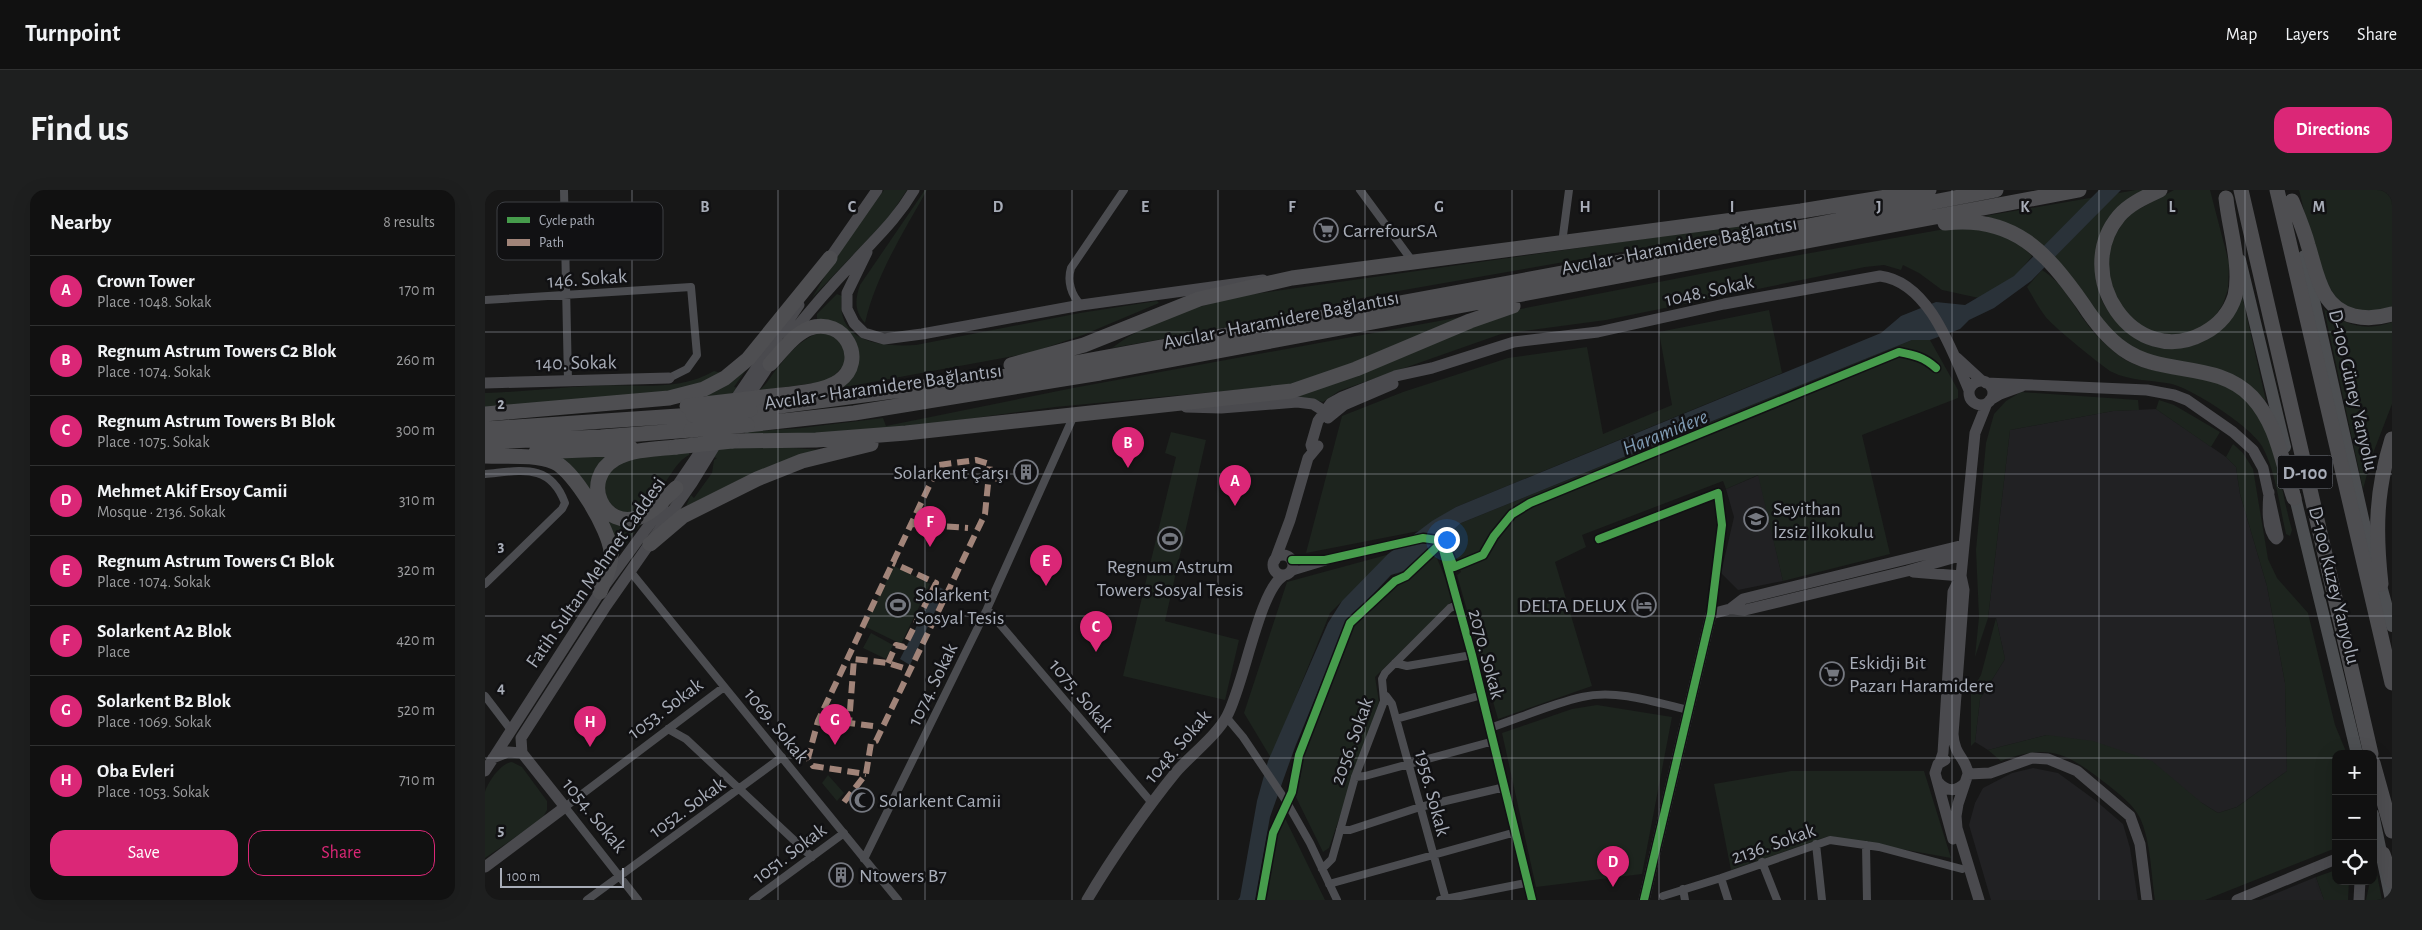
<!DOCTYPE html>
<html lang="en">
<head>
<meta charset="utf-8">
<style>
	:root { --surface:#111; --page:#1e1f1f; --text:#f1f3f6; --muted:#9c9d9f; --line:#303131; --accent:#db2777 }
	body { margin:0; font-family:"Alegreya Sans",sans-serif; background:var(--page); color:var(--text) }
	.controls { position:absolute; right:15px; bottom:15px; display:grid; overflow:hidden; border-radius:10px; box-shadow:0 5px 20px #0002 }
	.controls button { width:45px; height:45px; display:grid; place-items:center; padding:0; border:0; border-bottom:1px solid var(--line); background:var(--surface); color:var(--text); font:25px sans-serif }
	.scale { position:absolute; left:15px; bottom:12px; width:124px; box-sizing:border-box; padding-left:5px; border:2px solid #a8adb8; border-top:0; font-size:14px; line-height:18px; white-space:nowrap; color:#a8adb8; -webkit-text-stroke:4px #111113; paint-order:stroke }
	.you { position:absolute; left:961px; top:349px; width:18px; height:18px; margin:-12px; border:4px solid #fff; border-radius:50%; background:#1a73e8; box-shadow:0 0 0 8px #1a73e833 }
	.badge { display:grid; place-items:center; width:32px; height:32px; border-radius:50%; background:var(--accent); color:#fff; font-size:16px; font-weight:700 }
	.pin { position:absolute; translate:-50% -41px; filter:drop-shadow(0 1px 2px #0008) }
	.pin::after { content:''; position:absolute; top:26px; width:18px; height:15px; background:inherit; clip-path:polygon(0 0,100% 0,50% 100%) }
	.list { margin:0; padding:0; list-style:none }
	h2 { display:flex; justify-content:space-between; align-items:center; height:65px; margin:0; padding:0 20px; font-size:21px }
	h2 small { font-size:16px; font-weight:400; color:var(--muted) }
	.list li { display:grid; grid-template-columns:32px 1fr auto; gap:15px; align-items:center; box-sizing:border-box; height:70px; padding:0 20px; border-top:1px solid var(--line) }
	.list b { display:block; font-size:19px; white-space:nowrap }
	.list p { margin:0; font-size:16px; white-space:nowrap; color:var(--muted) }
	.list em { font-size:16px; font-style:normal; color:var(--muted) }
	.actions { display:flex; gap:10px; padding:15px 20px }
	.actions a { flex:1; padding:11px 0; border:1px solid var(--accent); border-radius:15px; text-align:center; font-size:18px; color:var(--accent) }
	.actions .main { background:var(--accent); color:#fff }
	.icon { flex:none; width:28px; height:28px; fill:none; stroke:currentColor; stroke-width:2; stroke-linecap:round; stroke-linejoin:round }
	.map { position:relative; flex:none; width:1907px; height:710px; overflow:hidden; border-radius:15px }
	header { display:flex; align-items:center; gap:30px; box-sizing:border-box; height:70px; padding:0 25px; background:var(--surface); border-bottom:1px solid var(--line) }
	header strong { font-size:24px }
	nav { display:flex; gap:28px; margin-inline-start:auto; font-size:18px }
	.intro { display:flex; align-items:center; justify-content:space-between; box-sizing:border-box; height:120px; padding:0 30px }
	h1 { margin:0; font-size:35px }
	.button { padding:12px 22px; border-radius:15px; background:var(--accent); color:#fff; font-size:18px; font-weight:700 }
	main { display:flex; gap:30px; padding:0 30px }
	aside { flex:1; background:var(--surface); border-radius:15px; box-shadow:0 5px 20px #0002 }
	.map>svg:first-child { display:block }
	.built { fill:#212123 }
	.green { fill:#1d241e; fill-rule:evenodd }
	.water { fill:#2a3239 }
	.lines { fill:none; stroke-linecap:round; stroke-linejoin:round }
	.street { stroke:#4b4c50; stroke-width:8 }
	.secondary { stroke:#4a4a4e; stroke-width:11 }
	.primary { stroke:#4d4f52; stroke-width:12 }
	.highway { stroke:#4e4e51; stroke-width:15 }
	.highway-bridge { stroke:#4e4e51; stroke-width:15 }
	.quiet { stroke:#a18479; stroke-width:6; stroke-dasharray:12 6; stroke-linecap:butt }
	.cycleway-casing { stroke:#111113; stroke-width:11 }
	.cycleway { stroke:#469c4c; stroke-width:8 }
	.grid { fill:none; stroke:#a8adb8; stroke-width:1; stroke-opacity:0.55 }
	.labels { text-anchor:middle; stroke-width:5; stroke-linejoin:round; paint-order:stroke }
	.shield { fill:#111113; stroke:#7b7e86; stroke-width:1 }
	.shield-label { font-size:19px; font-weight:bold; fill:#a8adb8 }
	.poi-label { font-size:20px; fill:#a8adb8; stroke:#111113; text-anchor:start }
	.street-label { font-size:20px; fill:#a8adb8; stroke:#111113 }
	.water-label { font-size:21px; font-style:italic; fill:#7f9bb3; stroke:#111113 }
	.key { fill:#111113; stroke:#3e4045; stroke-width:1 }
	.key-label { font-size:14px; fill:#a8adb8 }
	.grid-label { font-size:16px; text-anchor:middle; font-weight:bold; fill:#a8adb8; stroke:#111113; stroke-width:5; stroke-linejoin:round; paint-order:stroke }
</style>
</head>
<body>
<header>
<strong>Turnpoint</strong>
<nav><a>Map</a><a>Layers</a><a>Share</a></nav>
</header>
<div class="intro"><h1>Find us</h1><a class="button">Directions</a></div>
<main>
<aside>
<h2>Nearby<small>8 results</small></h2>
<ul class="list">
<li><span class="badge">A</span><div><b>Crown Tower</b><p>Place · 1048. Sokak</p></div><em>170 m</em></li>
<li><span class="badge">B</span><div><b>Regnum Astrum Towers C2 Blok</b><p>Place · 1074. Sokak</p></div><em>260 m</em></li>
<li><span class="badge">C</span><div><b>Regnum Astrum Towers B1 Blok</b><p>Place · 1075. Sokak</p></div><em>300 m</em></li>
<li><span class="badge">D</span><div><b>Mehmet Akif Ersoy Camii</b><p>Mosque · 2136. Sokak</p></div><em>310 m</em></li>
<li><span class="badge">E</span><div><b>Regnum Astrum Towers C1 Blok</b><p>Place · 1074. Sokak</p></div><em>320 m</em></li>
<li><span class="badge">F</span><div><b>Solarkent A2 Blok</b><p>Place</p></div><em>420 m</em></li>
<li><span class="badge">G</span><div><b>Solarkent B2 Blok</b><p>Place · 1069. Sokak</p></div><em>520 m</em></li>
<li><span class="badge">H</span><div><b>Oba Evleri</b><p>Place · 1053. Sokak</p></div><em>710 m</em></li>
</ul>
<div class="actions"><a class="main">Save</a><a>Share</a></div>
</aside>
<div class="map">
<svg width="1907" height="710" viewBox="0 0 1907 710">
	<rect width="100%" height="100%" fill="#171717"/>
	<path class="built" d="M1671,219L1741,267L1751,277L1755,304L1782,396L1800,493L1802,581L1752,617L1733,623L1717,613L1562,545L1503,560L1490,552L1495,509L1520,469L1511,428H1503L1525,240L1628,221Z
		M1274,285L1298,391L1253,400L1236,383L1249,327L1241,299Z
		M1548,578L1573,583L1610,610L1638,634L1645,658L1653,710H1506L1484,635L1490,613L1498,598L1527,583Z
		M1831,687L1839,710H1775Z"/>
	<path class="green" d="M399,0H422L404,27L327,108L356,59Z
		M440,0H442C418,43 391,85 380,133C369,121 370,109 375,95Z
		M1651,0H1659C1650,6 1639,12 1631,19C1610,40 1602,100 1625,122C1630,127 1682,156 1688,157C1700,160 1722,152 1731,143C1741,133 1748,114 1756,101L1781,211L1768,199L1656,164L1639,154L1517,31L1500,26ZM1603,14L1612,24L1574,62L1564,51Z
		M1689,0H1725L1744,73L1743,99L1738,114L1727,131L1710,142L1695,146L1662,141L1632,117L1621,70L1623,56L1643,25Z
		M1814,0H1907V118C1898,119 1885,124 1876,123C1835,117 1823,33 1814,0Z
		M1341,23L1148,60L896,104L727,140L627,158C663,130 718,114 762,105Z
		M1471,37L1507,42L1528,49L1547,66L1532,85L1494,108L1457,100L1434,83L1418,75L1416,80L1399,75L1380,77L1121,130L1016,144L854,201L838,212L811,206L1020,122L1292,69Z
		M1557,80C1578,93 1586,112 1600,131C1608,143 1621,155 1632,164C1651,180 1683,183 1707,187C1797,201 1787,272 1807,340L1805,346L1801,344C1794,314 1791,282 1777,256C1765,236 1709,200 1687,194C1668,190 1644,191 1627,182C1618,177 1565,134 1560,126C1553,117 1548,107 1542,97Z
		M352,104L357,106C350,153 397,157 431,155L595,123L672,111L674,113L598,145L545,163L355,198L372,167L332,132V124Z
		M1839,119C1861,135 1880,142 1907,132V214L1887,266L1878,299Z
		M1284,120L1297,183L971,317L934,341L821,363L857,226L918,202L1023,168L1102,157L1118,244L1187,215L1174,142Z
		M981,126L831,189L804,195L570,217L388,242L260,245V242L316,238L398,228L401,236L588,198Z
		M336,142C353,147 359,154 362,172L344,191L272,201C280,197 282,192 287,185C303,165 312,151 336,142Z
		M1427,150H1445L1473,200V208L1377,245L1405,364L1298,391L1273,285L1241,299L1238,291L1097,345L1101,357L1070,372L1107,496L1013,529L972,385L976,382L960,347L976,333Z
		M263,177L249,197L269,201L220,207L222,203Z
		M229,181L240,184L209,200L0,219V203C35,202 69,198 104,196C146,193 192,203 229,181Z
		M1536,202L1653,210L1654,220L1628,221L1525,240L1503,428L1490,467L1494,427L1491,360L1501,253L1509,224L1521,211Z
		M1674,210L1689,215L1735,242L1726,257L1671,219Z
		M686,242L721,250L680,431L754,450L740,510L638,486L691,267L680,263Z
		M1748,254L1758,263L1768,279L1783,369L1792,388L1823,423L1850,535L1862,564H1851V658L1720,710H1670C1666,684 1666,652 1655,628C1648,614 1634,604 1623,595C1584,565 1566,552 1516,571L1503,560L1562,545L1608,551L1667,571L1717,613L1733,623L1752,617L1802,581L1800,493L1782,396L1755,304L1751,277L1741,267Z
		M296,257L337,260L201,316L206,305L209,308L227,283L229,270L232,268L206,263L233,258Z
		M130,262L107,303L156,334L132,365L64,266Z
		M204,262V265C201,267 197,269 195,272C182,285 163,331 139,324C134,322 127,316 122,313L118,288L139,270Z
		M939,358L949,361L969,409L890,487L894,512L844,658L838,662L803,591L832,504L864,427Z
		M905,364L845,423L786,568L759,523L802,392Z
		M409,376L445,394L416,454L379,436Z
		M1511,428L1520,469L1495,509L1490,552L1486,556V502L1496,485Z
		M386,443L408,455L401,469L378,458Z
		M1112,515L1187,527L1157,684L1051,697L1017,543L1087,519Z
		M27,572L37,577L62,611V620L57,629L0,668C0,654 0,615 0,602C3,592 16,573 27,572Z
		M1306,581H1439L1466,668L1344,646L1246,680L1229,594Z
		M343,585L359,603L352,611L337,593Z
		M795,618L840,710H771L786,636Z
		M1890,674L1897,710H1881L1885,691H1888Z
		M1851,680V691H1864L1863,710H1839L1831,687Z"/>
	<path class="water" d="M1614,0H1636L1546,91L1509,118L1484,130L1475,139L1445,150H1427L976,333L922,380L906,385L861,433L810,557L785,627L770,710H753L755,707L772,611L783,571L843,433L857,411L903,364L947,331L971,317L1396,143L1416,126L1451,112L1480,115L1529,86Z
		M452,396L460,400L425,475L415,469Z"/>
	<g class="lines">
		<path class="street" d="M79,0L83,191
			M875,0L928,72
			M1077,53L1084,0
			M0,110L206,97L212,165L202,179L184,188
			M596,115C586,105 582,91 586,78L639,0
			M0,284C35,281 65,272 80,313L77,319L0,394
			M1114,349L1233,303L1237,335L1226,424
			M807,370H840L938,348L952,350L957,356L987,465L1047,710
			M145,381L413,710
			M806,382L839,372
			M502,419L667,613
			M910,473L922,476L987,465
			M0,506L26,540
			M901,506L907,514L961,710
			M742,528L758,547L801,611L825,653L852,710
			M911,529L997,505
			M1005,538C1035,528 1066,514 1097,507C1131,499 1170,512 1203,520
			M183,539L201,549L327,667
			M870,587L880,586L1009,551
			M855,640H865L935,617L1020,597
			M1331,654L1337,710
			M1381,655L1382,710
			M379,669L502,419L590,223
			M1277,672L1292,710
			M837,679L847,669L870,587L899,511L897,489L900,483L965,418L972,415
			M1236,688L1243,710
			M844,694L1031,642
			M1198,699L1200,710
			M1178,706L1236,688L1345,650L1394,657L1477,679
			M102,710L297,567
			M153,710L80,617L239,497
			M268,710L359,643
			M955,710L1041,693"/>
		<path class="secondary" d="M382,62L362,103V119L369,133L379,143L399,149L437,144L596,115L778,90
			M340,75L392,0
			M304,147C325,120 346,96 370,71C392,47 412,29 429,0
			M1472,168L1497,191
			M1484 203a12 12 0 1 1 24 0a12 12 0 1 1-24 0Z
			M0,193L184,188
			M1501,193L1662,200L1689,205L1702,210L1748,242L1768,260L1778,278L1793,347L1791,349C1781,340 1783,315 1784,302
			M1505,210L1515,204L1537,196
			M259,213L289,168
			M247,214L314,115
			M701,217L736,218L812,212L828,214L844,224
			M843,228L859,215L908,194
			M828,261L826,255L833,231L846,213L857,207L910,186L947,178L1029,152L1113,142L1239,114L1395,86C1444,92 1467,161 1484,200
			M187,303L223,250
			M788 375a10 10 0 1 1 20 0a10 10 0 1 1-20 0Z
			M790,370L805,330L823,268L833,256
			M1428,382L1476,386
			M1476,386L1479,400L1468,544C1469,566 1482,569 1483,584L1473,614L1471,626L1472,638L1494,710
			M1245,419L1258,409L1479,355
			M8,568L23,562L37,563
			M1460,570L1453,574L1450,583L1468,649
			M1455,572L1458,563L1468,402L1476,386L1490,243L1502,213
			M0,581L115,402L178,316
			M1483,584L1505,583L1547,568L1563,569L1592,581L1645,626L1655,654L1662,710
			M1453,592C1461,602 1472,602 1480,593
			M0,677L80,617L37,563L36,548L121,416L207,293L234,249
			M602,710C626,669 661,619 691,582C706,565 732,545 742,526C759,495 774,401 798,386
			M1159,710L1226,424L1245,419L1260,420L1318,406L1422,381L1478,365
			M1752,710L1851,669
			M1874,710L1875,691"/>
		<path class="primary" d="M1819,66L1879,333L1907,436
			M1755,70L1800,257
			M1808,299L1872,564
			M1888,624L1906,710"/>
		<path class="highway" d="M1675,0C1660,7 1644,14 1634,26C1585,85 1649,181 1719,143C1734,135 1745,122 1750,106C1757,77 1744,38 1741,8
			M1756,0L1886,564
			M1792,0L1907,493
			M1807,11C1813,26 1819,40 1823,55C1832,83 1835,118 1869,126C1882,129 1894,128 1907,124
			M1460,33C1529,25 1561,62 1598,114C1609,131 1621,147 1638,159C1677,187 1732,170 1767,207C1793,235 1797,274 1809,308
			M526,175L599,155L714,109L807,88L1316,21L1444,0
			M271,208C293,204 336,204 354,191C383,170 359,127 325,138C309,144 297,161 285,174
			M265,220L508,188L1089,81L1511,0
			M0,224L184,208L219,199L240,188L263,169L345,68
			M262,235L369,223L615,183L1594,0
			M0,239L208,225
			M247,251L331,250L421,243L807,201L871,179L985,131L1028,116
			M0,252L116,247L206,240
			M191,257C172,259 148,259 130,269C95,290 118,341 155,327C169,322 180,308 191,298
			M51,262L146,258
			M0,266C22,267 49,264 69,272C89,280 125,341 126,362C127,376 120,389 115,402
			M165,354L198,326L272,289L317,271L386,254
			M1896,394C1890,340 1891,300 1907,249
			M1888,573L1907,641
			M1898,664L1907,691"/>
		<path class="highway-bridge" d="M202,216L271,208
			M208,225L265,220
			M206,240L262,235
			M191,257L247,251"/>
		<path class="quiet" d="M504,286L518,291
			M426,334L483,338
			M403,473L411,455L419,457L451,393L408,373
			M333,531L364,533
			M388,536L364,533L369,469L403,473L425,480
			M359,612L381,584L386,553L391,551L500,324L505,274L491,270L454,275L333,531L323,568L328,576L381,584"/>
		<g class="cycleway-casing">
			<path id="cycleway" d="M1114,349L1233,303L1237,335L1226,424L1159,710
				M807,370H840L938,348L952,350L957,356L987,465L1047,710
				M776,710L788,643L807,602L814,565L865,433L910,391L921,386L955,354L959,352L969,377L998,365L1009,346L1027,324L1045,313L1414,162C1429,165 1439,167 1451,178"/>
		</g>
		<use href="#cycleway" class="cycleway"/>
	</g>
	<path class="grid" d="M147,0V710M293,0V710M440,0V710M587,0V710M733,0V710M880,0V710M1027,0V710M1174,0V710M1320,0V710M1467,0V710M1614,0V710M1760,0V710M0,142H1907M0,284H1907M0,426H1907M0,568H1851M1888,568H1907"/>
	<defs>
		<g id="supermarket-ring" transform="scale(1.25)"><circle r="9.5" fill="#111113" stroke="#757880" stroke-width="1.5"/><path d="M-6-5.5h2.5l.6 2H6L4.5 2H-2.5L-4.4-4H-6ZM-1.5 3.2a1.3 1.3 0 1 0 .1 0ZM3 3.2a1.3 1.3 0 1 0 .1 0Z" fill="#757880"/></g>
		<g id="building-ring" transform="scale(1.25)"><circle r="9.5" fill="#111113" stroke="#757880" stroke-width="1.5"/><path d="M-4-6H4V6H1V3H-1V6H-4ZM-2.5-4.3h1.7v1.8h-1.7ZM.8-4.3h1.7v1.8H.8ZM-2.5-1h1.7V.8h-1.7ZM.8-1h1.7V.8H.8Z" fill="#757880"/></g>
		<g id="school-ring" transform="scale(1.25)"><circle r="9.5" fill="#111113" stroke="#757880" stroke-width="1.5"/><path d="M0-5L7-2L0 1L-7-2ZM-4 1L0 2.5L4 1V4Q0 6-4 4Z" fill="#757880"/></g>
		<g id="stadium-ring" transform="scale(1.25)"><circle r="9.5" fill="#111113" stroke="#757880" stroke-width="1.5"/><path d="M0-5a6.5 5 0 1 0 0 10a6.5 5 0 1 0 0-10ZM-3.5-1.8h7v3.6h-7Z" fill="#757880"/></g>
		<g id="hotel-ring" transform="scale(1.25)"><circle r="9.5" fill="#111113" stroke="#757880" stroke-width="1.5"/><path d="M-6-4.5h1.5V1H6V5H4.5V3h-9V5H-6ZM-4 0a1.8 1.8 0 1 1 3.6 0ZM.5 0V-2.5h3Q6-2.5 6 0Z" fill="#757880"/></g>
		<g id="mosque-ring" transform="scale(1.25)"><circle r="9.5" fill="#111113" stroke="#757880" stroke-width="1.5"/><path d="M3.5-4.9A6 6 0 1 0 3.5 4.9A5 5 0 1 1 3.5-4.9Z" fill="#757880"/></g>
	</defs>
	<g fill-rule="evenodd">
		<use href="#supermarket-ring" x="841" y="40"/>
		<use href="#building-ring" x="541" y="282"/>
		<use href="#school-ring" x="1271" y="329"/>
		<use href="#stadium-ring" x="685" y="349"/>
		<use href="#stadium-ring" x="413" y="415"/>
		<use href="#hotel-ring" x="1159" y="415"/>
		<use href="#supermarket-ring" x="1347" y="484"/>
		<use href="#mosque-ring" x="377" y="610"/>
		<use href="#building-ring" x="356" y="685"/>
	</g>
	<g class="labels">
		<rect class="shield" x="1792.5" y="265.5" width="55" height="33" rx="4"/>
		<g class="shield-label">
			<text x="1820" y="289">D-100</text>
		</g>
		<g class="poi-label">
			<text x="858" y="47">CarrefourSA</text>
			<text x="524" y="289" text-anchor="end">Solarkent Çarşı</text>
			<text x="1288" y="325">Seyithan<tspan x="1288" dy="23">İzsiz İlkokulu</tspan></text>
			<text x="685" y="383" text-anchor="middle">Regnum Astrum<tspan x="685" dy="23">Towers Sosyal Tesis</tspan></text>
			<text x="430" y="411">Solarkent<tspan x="430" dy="23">Sosyal Tesis</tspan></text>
			<text x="1142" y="422" text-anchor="end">DELTA DELUX</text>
			<text x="1364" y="479">Eskidji Bit<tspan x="1364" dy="23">Pazarı Haramidere</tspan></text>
			<text x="394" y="617">Solarkent Camii</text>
			<text x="374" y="692">Ntowers B7</text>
		</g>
		<g class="street-label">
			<text transform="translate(1194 55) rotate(-11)" y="7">Avcılar - Haramidere Bağlantısı</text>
			<text transform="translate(102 88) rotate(-4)" y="7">146. Sokak</text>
			<text transform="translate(1224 100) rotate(-12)" y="7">1048. Sokak</text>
			<text transform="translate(796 129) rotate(-11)" y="7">Avcılar - Haramidere Bağlantısı</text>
			<text transform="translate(91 172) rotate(-1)" y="7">140. Sokak</text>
			<text transform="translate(398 196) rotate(-8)" y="7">Avcılar - Haramidere Bağlantısı</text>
			<text transform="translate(1869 200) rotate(77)" y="7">D-100 Güney Yanyolu</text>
			<text transform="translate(110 382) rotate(-55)" y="7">Fatih Sultan Mehmet Caddesi</text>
			<text transform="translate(1850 395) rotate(76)" y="7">D-100 Kuzey Yanyolu</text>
			<text transform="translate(1002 464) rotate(75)" y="7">2070. Sokak</text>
			<text transform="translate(447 494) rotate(-64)" y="7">1074. Sokak</text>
			<text transform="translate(597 505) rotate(50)" y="7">1075. Sokak</text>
			<text transform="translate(180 518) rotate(-37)" y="7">1053. Sokak</text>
			<text transform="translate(292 535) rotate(51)" y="7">1069. Sokak</text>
			<text transform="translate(866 551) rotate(-70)" y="7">2056. Sokak</text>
			<text transform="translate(692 556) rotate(-49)" y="7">1048. Sokak</text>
			<text transform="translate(948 603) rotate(75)" y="7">1956. Sokak</text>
			<text transform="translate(202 617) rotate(-36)" y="7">1052. Sokak</text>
			<text transform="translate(110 625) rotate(51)" y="7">1054. Sokak</text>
			<text transform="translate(1288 653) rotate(-19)" y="7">2136. Sokak</text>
			<text transform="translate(304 663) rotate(-37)" y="7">1051. Sokak</text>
		</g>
		<g class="water-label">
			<text transform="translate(1180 242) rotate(-22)" y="7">Haramidere</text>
		</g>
	</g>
	<rect x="12" y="12" width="166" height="58" rx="8" class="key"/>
	<rect x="22" y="27" width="23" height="6" fill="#469c4c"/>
	<rect x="22" y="49" width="23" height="7" fill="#a18479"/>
	<g class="key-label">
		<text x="54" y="35">Cycle path</text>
		<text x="54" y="57">Path</text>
	</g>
	<g class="grid-label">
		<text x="220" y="22">B</text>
		<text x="367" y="22">C</text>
		<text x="513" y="22">D</text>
		<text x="660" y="22">E</text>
		<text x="807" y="22">F</text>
		<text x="954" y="22">G</text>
		<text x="1100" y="22">H</text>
		<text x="1247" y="22">I</text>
		<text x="1394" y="22">J</text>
		<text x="1540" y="22">K</text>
		<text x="1687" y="22">L</text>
		<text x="1834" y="22">M</text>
		<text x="16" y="219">2</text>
		<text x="16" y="361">3</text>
		<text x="16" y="503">4</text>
		<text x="16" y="645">5</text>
	</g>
</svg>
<div class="controls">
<button>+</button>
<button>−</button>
<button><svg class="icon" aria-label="locate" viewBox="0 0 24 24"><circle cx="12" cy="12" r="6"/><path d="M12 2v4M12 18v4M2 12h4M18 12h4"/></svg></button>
</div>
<div class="scale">100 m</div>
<div class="you"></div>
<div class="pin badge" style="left:750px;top:316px">A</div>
<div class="pin badge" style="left:643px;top:278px">B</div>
<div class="pin badge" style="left:611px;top:462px">C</div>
<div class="pin badge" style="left:1128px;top:697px">D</div>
<div class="pin badge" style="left:561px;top:396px">E</div>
<div class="pin badge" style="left:445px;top:357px">F</div>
<div class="pin badge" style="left:350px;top:555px">G</div>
<div class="pin badge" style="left:105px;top:557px">H</div>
</div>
</main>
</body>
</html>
